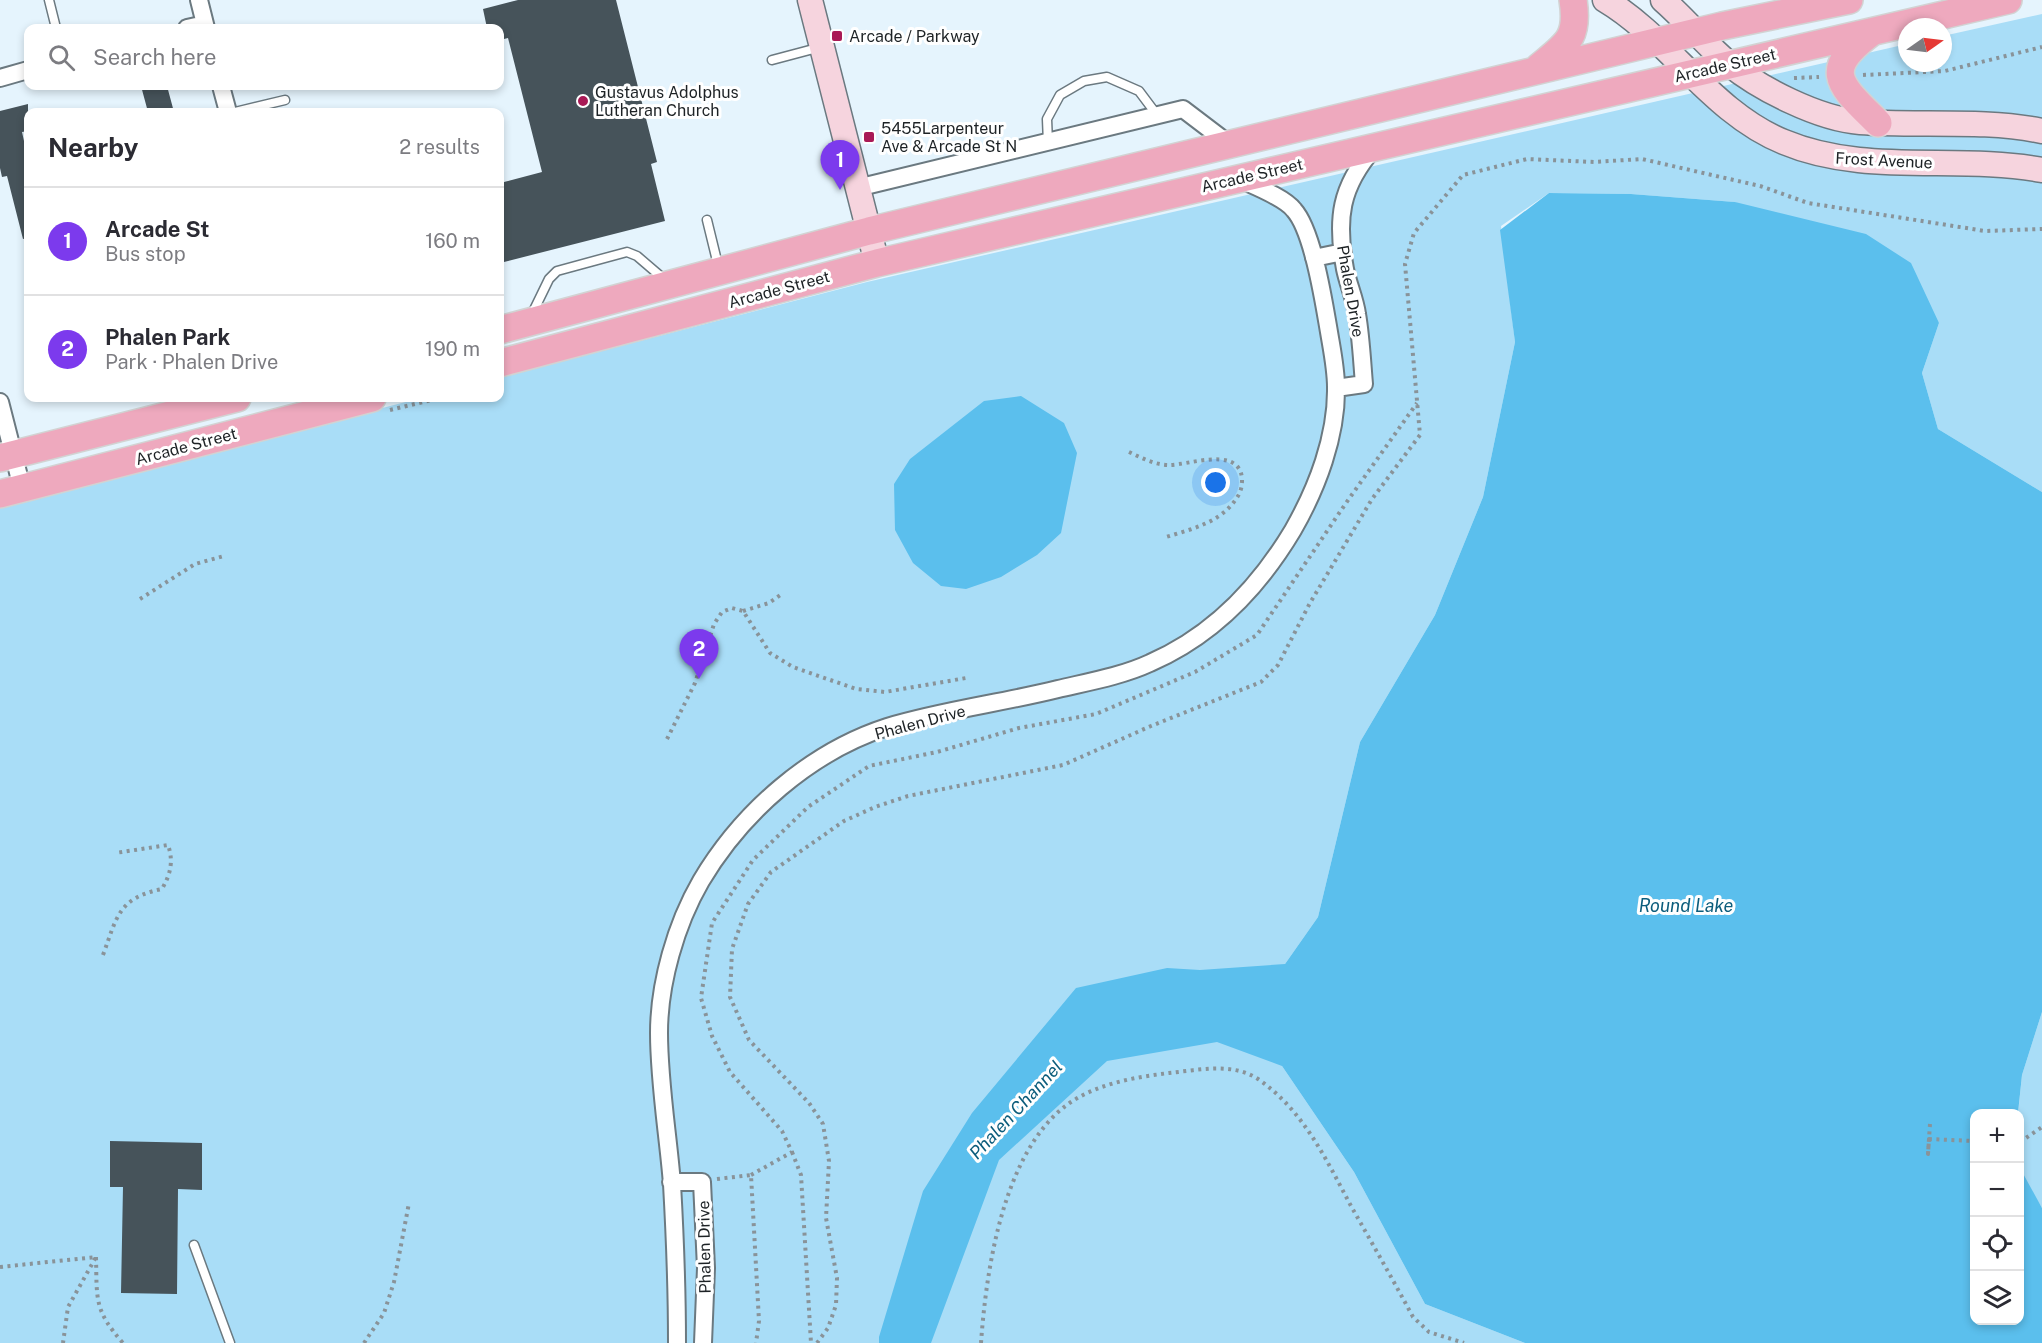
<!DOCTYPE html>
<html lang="en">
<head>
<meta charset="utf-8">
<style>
	:root { --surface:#fff; --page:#f2f2f3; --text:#2b2b33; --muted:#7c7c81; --line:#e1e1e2; --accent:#7c3aed }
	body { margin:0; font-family:"Public Sans",sans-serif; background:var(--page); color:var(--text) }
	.controls { position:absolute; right:18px; bottom:18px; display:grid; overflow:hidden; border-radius:12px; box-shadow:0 3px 9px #0003 }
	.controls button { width:54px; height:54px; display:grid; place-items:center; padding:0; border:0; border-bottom:2px solid var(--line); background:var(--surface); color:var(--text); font:30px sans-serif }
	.compass { position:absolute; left:1898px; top:18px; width:54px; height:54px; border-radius:50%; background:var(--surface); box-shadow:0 3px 9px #0003; rotate:76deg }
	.you { position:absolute; left:1216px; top:483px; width:21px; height:21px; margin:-15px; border:4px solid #fff; border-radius:50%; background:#1a73e8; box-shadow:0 0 0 9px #1a73e833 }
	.badge { display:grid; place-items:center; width:39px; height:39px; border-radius:50%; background:var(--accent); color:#fff; font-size:20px; font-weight:700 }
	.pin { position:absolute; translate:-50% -50px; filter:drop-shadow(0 2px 3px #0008) }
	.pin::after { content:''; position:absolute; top:32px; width:21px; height:18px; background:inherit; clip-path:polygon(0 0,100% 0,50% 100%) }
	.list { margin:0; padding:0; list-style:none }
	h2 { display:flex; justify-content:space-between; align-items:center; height:78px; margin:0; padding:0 24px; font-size:26px }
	h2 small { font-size:20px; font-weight:400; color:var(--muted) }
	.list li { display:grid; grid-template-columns:39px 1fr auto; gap:18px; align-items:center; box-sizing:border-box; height:108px; padding:0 24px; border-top:2px solid var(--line) }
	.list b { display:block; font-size:22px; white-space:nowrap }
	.list p { margin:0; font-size:20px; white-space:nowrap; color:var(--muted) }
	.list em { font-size:20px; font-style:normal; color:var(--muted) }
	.icon { flex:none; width:33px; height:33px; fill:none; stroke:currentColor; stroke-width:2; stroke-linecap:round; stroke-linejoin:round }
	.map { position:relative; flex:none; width:2042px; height:1343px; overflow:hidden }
	.search { position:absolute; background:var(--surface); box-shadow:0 3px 9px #0003; left:24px; top:24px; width:480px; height:66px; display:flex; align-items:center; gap:15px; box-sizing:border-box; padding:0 21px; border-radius:12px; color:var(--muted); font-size:22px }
	.panel { position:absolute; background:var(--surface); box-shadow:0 3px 9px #0003; left:24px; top:108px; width:480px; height:294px; border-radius:12px }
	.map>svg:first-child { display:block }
	.green { fill:#a9ddf7 }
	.water { fill:#5bbfed }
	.building { fill:#46535a }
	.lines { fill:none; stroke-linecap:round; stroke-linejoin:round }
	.lane-casing { stroke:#6b7980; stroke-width:11 }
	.street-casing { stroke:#6b7980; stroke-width:20 }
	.secondary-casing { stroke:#6b7980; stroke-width:27 }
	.primary-casing { stroke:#d2d3d3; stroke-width:30 }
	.path { stroke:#899399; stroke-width:4; stroke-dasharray:3 4.5; stroke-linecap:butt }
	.lane { stroke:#fff; stroke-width:8 }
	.street { stroke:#fff; stroke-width:16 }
	.secondary { stroke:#f6d4de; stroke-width:24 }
	.primary { stroke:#eea9be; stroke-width:27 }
	.poi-dot { fill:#a91a56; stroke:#fff; stroke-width:2 }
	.labels { text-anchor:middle; stroke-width:6; stroke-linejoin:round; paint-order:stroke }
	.poi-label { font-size:16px; fill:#1d2225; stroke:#fff; text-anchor:start }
	.street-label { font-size:16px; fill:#1d2225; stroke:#fff }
	.water-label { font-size:18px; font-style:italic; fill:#0c5d7c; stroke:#fff }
</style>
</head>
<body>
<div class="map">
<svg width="2042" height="1343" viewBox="0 0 2042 1343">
	<rect width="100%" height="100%" fill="#e5f4fd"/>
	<path class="green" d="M2042,14V492L1938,429L1922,373L1939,323L1735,202L1631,194L1549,193L1501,226L1515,342L1483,497L1435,615L1360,742L1318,917L1285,964L1282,1066L1354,1172L1425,1304L1525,1343H0V507L421,398H500V377L867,282L1907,44V63H1943V36Z
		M2042,1012V1208L2020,1172L2018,1114L2022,1075Z"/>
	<path class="water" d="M1549,193L1631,194L1735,202L1866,234L1911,263L1939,323L1922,373L1938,429L2042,492V1012L2022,1075L2018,1113L1974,1114V1320H2020V1168L2042,1208V1343H1525L1425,1304L1354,1172L1282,1066L1217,1042L1107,1061L999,1160L931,1343H879V1337L923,1191L972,1113L1076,988L1167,968L1200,970L1285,964L1318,917L1360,742L1435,615L1483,497L1515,342L1500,230Z
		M1021,396L1064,423L1077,453L1061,533L1037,555L1001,577L966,589L941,586L913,563L895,530L894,484L910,459L984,401Z"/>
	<path class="building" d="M518,0H616L657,162L651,164L665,221L500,263V183L542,172L508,38L500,40V28H487L483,9Z
		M141,86H167L174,112H148Z
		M28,104V131L22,132L28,159V238L23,239L7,176L2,177L0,168V111Z
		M110,1141L202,1143V1190L178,1189L177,1294L121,1293L123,1187H110Z"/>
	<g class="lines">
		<g class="lane-casing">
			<path id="lane" d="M49,0L56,28
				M772,60L821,47
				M235,112L285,100
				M1048,143L1047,119L1060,95L1084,81L1107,77L1139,91L1157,115
				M707,220L719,269
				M531,316L549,279L557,271L627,252L637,256L665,280
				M194,1245L230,1343"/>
		</g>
		<g class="street-casing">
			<path id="street" d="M199,0L206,28
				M187,28L205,24
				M0,78L28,70
				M221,86L228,112
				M857,188L1183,109L1229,144
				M1314,258L1343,252
				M1336,388L1364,384C1362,361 1361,337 1357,314C1355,299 1348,284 1345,269C1336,219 1340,187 1374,148
				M0,402L22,488
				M671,1182H702L706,1268L703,1343
				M677,1343C677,1290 675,1237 672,1184C668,1134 659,1083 659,1033C659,983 676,924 701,881C742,812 810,752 887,727C943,710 1002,703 1058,689C1088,682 1122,676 1150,663C1212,636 1259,587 1293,530C1317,488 1337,436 1336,387C1336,369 1332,350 1329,332C1324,303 1313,231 1294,210C1284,197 1254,186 1239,179"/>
		</g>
		<g class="secondary-casing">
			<path id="secondary" d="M810,0L877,263
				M1605,0C1669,38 1712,113 1784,142C1865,176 1957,154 2042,170
				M1663,0C1686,20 1705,44 1728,63C1760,89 1819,119 1860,122C1918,126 1985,119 2042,131"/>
		</g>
		<g class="primary-casing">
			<path id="primary" d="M1872,32C1820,71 1839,84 1878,123
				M1539,67C1567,44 1579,38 1573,0
				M500,330L869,231L1722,26L1849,0
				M500,363L877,263L2008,0
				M0,458L237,398
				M0,494L372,398"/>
		</g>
		<path class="path" d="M1863,75L1945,71L2042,47
			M1794,78L1819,77
			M390,410L440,398
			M1129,452C1142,458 1155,465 1169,465C1188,465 1233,448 1241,473C1243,480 1242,490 1238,496C1222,523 1191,529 1163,538
			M140,599L195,564L224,556
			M743,611L769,603L783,593
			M667,739L695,683L714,624L722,612L732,608L743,611L770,653L793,667L856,689L885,692L966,678
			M103,955C117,917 118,898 162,889C170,875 174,862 168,845L115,853
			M1930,1124L1928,1154L1929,1139L1974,1141
			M2020,1142L2042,1127
			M792,1152L801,1175L811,1343
			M751,1175L792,1152L782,1131L730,1072L712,1036L701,998L712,923L753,860L808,807L869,766L937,752L1019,728L1096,714L1195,672L1257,635L1346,503L1417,403
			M717,1179L751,1175L759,1321L756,1343
			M96,1257C97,1300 94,1310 123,1343
			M0,1267L96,1257L68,1307L63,1343
			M364,1343L384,1313L394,1282L409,1203
			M817,1343L828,1328L836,1305L837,1278L826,1218L829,1161L823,1124L809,1103L749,1040L730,997L732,949L748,904L771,872L844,821L875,807L908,796L1063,765L1151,726L1261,682L1278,665L1310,603L1372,499L1420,435L1405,264L1414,233L1463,175L1527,159L1594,162L1642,159L1760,186L1808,203L1985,231L2042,229
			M981,1343C986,1273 1001,1170 1053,1117C1083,1086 1128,1078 1169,1073C1199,1070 1232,1062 1258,1079C1303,1110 1326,1159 1351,1206C1372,1243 1393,1280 1413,1317L1429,1332L1464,1343"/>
		<use href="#lane" class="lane"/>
		<use href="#street" class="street"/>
		<use href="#secondary" class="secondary"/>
		<use href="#primary" class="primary"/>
	</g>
	<g class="poi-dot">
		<rect x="831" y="30" width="12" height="12" rx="3"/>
		<circle cx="583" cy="101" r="6"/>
		<rect x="863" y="131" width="12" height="12" rx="3"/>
	</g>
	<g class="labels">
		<g class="poi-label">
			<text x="849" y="42">Arcade / Parkway</text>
			<text x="595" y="98">Gustavus Adolphus<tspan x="595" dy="18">Lutheran Church</tspan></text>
			<text x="881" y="134">5455Larpenteur<tspan x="881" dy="18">Ave &amp; Arcade St N</tspan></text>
		</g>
		<g class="street-label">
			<text transform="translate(1725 65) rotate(-13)" y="6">Arcade Street</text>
			<text transform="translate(1884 160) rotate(3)" y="6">Frost Avenue</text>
			<text transform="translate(1252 175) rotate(-13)" y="6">Arcade Street</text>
			<text transform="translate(779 289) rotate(-15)" y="6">Arcade Street</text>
			<text transform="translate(1351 291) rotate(80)" y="6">Phalen Drive</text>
			<text transform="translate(186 446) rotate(-15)" y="6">Arcade Street</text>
			<text transform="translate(920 722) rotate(-15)" y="6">Phalen Drive</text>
			<text transform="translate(704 1247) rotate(-91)" y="6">Phalen Drive</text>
		</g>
		<g class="water-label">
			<text x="1686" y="912">Round Lake</text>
			<text transform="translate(1016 1110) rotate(-47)" y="6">Phalen Channel</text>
		</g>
	</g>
</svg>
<div class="controls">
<button>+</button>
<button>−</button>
<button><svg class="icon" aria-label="locate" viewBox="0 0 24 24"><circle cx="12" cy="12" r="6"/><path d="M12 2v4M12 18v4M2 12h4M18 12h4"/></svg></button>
<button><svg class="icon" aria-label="layers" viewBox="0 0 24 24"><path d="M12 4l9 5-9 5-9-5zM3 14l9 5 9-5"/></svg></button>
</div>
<svg class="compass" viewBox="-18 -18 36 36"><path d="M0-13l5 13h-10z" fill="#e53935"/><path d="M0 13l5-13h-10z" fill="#7c7c81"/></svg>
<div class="you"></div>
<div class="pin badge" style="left:840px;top:190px">1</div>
<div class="pin badge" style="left:699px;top:679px">2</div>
<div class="search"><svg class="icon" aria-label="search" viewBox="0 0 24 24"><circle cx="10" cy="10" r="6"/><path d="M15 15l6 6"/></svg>Search here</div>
<section class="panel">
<h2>Nearby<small>2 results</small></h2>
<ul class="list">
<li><span class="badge">1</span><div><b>Arcade St</b><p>Bus stop</p></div><em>160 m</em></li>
<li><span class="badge">2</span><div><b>Phalen Park</b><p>Park · Phalen Drive</p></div><em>190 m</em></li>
</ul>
</section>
</div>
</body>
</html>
